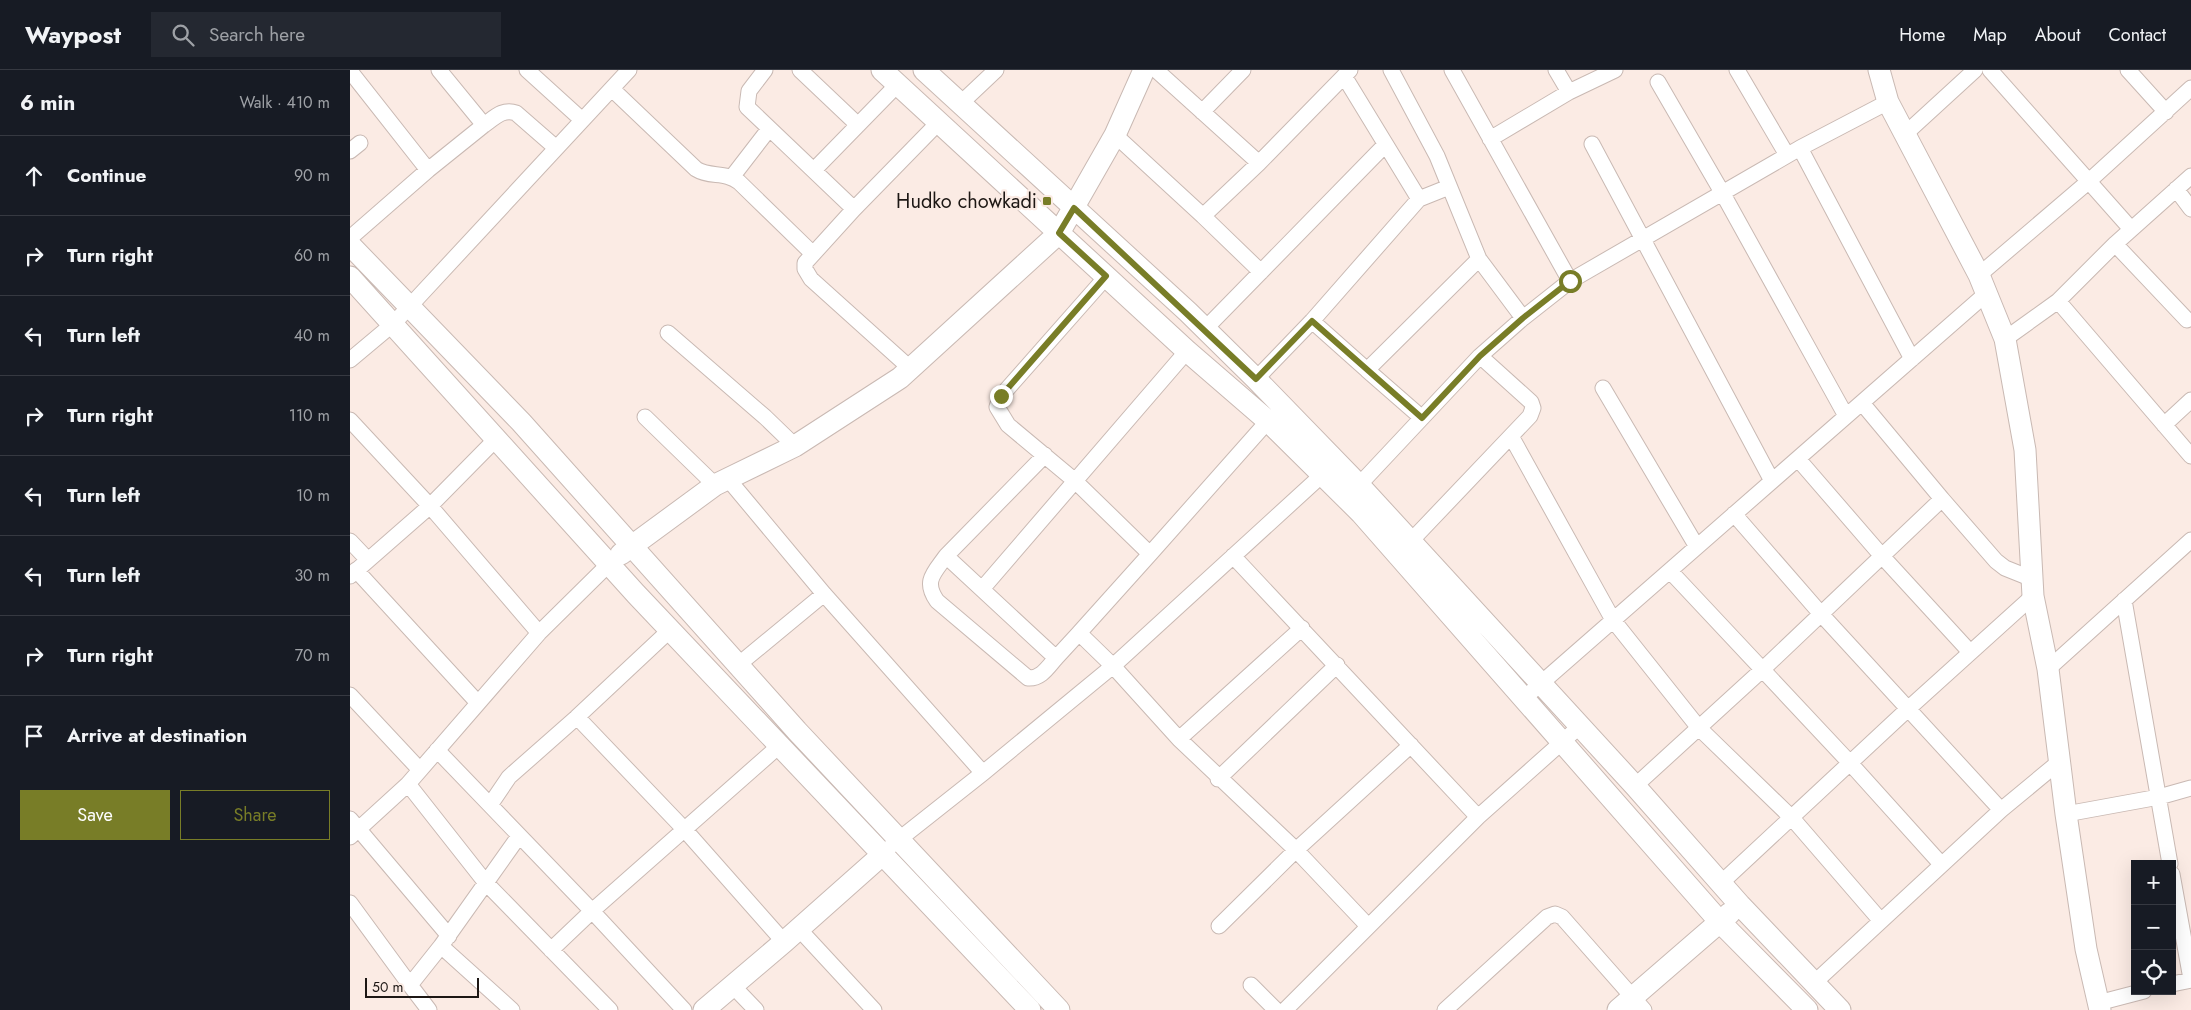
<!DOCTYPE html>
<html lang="en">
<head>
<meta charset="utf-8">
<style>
	:root { --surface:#171b24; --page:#242831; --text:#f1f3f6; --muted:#9ea1a6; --line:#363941; --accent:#787d27 }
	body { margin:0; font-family:Jost,sans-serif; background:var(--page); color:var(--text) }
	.controls { position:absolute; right:15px; bottom:15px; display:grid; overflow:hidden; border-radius:0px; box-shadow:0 5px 20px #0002 }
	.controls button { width:45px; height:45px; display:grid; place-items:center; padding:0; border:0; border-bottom:1px solid var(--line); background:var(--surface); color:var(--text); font:25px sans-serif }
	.scale { position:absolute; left:15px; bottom:12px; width:114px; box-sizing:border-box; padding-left:5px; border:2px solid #1d1714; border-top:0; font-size:14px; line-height:18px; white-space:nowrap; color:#1d1714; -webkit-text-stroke:4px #fbebe4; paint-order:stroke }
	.stop { position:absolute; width:15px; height:15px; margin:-11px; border:4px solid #787d27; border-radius:50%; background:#fff }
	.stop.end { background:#787d27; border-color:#fff; box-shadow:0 1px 5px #0008 }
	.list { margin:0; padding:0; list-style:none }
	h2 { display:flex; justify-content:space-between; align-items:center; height:65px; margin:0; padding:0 20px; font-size:21px }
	h2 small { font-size:16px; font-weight:400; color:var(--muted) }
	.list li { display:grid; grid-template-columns:32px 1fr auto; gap:15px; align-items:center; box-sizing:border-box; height:80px; padding:0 20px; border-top:1px solid var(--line) }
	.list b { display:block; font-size:19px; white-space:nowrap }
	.list em { font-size:16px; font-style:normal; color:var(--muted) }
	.actions { display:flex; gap:10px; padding:15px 20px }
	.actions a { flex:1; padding:11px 0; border:1px solid var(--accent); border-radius:0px; text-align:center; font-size:18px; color:var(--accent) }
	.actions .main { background:var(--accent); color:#fff }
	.icon { flex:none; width:28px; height:28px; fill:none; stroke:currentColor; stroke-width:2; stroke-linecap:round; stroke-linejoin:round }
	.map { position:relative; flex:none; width:1841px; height:940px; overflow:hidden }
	header { display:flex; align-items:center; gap:30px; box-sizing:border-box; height:70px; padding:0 25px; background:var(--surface); border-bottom:1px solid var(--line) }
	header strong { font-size:24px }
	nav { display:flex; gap:28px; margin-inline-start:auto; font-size:18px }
	.search { width:350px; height:45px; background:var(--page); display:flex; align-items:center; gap:12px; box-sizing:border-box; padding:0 18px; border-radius:0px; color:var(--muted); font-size:19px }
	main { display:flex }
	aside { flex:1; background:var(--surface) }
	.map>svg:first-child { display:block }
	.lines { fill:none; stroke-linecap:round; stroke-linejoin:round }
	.street-casing { stroke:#c9b9b3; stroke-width:17 }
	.secondary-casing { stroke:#c9b9b3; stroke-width:23 }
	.street { stroke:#fff; stroke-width:15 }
	.secondary { stroke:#fff; stroke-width:21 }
	.route { stroke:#787d27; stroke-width:6 }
	.poi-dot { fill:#787d27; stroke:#fbebe4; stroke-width:2 }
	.labels { text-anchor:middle; stroke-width:4.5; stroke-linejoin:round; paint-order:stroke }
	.poi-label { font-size:20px; fill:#1d1714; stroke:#fbebe4; text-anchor:end }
</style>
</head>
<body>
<header>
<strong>Waypost</strong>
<div class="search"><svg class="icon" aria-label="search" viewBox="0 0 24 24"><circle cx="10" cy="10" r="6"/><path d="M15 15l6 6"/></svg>Search here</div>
<nav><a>Home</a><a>Map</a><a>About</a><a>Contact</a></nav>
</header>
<main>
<aside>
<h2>6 min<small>Walk · 410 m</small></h2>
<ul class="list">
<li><svg class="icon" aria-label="ahead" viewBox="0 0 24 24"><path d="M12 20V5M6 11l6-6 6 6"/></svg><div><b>Continue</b></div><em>90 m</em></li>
<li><svg class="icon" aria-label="right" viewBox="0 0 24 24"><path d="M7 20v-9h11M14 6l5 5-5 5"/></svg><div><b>Turn right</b></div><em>60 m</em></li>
<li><svg class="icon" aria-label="left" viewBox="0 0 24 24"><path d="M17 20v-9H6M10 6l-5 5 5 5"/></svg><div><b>Turn left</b></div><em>40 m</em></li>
<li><svg class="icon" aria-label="right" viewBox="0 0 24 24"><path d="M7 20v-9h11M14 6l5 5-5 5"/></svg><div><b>Turn right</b></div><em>110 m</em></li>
<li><svg class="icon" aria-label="left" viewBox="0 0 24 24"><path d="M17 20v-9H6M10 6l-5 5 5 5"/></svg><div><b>Turn left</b></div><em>10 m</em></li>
<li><svg class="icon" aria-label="left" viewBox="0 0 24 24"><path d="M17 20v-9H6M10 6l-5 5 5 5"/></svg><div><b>Turn left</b></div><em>30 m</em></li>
<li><svg class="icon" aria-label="right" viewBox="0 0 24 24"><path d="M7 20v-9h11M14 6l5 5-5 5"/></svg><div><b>Turn right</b></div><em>70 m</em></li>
<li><svg class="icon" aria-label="arrive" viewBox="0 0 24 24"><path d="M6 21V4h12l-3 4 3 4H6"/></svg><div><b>Arrive at destination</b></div></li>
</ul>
<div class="actions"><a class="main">Save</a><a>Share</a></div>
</aside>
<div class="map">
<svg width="1841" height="940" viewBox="0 0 1841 940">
	<rect width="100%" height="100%" fill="#fbebe4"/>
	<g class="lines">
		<g class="street-casing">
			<path id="street" d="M177,0L231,49
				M415,0L399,21L397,37L504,139L455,193V199L461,209L561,299
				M450,0L508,55
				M806,0L909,93
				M1041,0L1087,86L1129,189
				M1102,0L1220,211L1450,78L1538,32
				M1206,0L1219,22
				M1387,0L1437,85
				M1640,0L1781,159
				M1778,0L1816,42
				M0,1L78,100
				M994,6L1069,129
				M1308,12L1373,124L1496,346
				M262,19L346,99C360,108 375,101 389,112L462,183
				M610,34L646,0
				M852,42L893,0
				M134,55C144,48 153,38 166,43L205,77
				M765,65L853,146L909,93L1000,0
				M1554,65L1625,0
				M1140,69L1219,22L1265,0
				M1242,74L1422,411
				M1450,78L1562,289
				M0,81L10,73
				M464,100L548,14
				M382,107L419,59
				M1826,119L1841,139
				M504,139L589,52
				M853,146L911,202
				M0,168L78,100L134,55L89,0
				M1765,174L1837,250
				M1629,205L1738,112L1841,18
				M1708,231L1765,174L1841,106
				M962,251L1017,300
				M855,259L1035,75
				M318,263L415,347L445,376
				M1655,269L1708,231L1841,386
				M0,290L43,254L59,237L279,0
				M906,309L962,251L1069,129L1099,117
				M1253,318L1347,477
				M1512,333L1592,429
				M295,347L365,415
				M1072,348L1017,300L1129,189L1173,248
				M0,350L80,436L189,563
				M1814,355L1841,330
				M1161,366L1263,550L1349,658L1442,748L1531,851
				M695,385L596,486L706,588L729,563
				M1448,389L1531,485L1620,582
				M972,405L763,596L829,669L946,780L1018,856
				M378,409L474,524L633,703
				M1009,415L1130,286L1173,248L1220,211
				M1384,444L1471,544L1651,740
				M0,471L18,490
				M1060,472L1180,346L1183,338L1181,332L1130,286
				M800,484L918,351
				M596,486C584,503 573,511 587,531L678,608C691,609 698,597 706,588
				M883,486L1128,747
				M6,500L128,633
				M1320,501L1500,693L1591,794
				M0,506L80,436L147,368
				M632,519L837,281
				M1774,530L1820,794
				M388,595L474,524
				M1698,599L1841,470
				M0,625L70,700
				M1173,629L1637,223
				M227,647L335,760L434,872
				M829,669L952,558
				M87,680L242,841L429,676
				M868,709L987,595
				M58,714L189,563L260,493
				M1285,716L1412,600L1592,429L1646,491L1655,498L1680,508
				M140,735L159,707L227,647L320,560
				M1716,744L1809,727L1841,718
				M0,749L99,866
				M0,767L58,714L136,813L260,940
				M542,775L633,703L763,596L729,563L800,484L724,410L658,355L647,337L651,326L756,207
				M1822,804L1841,909
				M1371,813L1559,638L1683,526
				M0,833L60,915
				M869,856L946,780L1061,675
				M449,859L524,940
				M201,880L242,841L334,940
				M1464,913L1651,740L1709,692
				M1822,914L1841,910
				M382,915L406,940
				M901,915L926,940
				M1748,933L1794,921
				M79,940L60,915L91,876
				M162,940L91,876L169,766
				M935,940L1128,747L1230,656
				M1095,940L1197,847L1205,844L1212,847L1294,940"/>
		</g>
		<g class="secondary-casing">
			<path id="secondary" d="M532,0L837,281L918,351L1011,443L1370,852L1457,940
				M574,0L838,242L906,309L1009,415L1285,716L1390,835L1490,940
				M1529,0L1538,32L1629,205L1655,269L1675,380L1683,526L1698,599L1716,744L1736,879L1750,940
				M0,175L171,352L447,661L709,940
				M0,207L286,524L680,940
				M271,484L365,415L445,376L550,308L709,163L765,65L794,0
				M354,940L434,872L532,785
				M1268,940L1380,843"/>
		</g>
		<use href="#street" class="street"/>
		<use href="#secondary" class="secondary"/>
	</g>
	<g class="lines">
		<path class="route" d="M651,326L756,206L709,163L724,138L906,309L962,251L1072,348L1130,286L1173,248L1220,211"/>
	</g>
	<rect class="poi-dot" x="692" y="126" width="10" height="10" rx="2.5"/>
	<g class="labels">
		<g class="poi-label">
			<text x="687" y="138">Hudko chowkadi</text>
		</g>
	</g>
</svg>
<div class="controls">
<button>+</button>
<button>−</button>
<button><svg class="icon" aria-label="locate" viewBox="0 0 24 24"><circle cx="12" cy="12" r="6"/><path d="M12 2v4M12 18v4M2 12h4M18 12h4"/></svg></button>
</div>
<div class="scale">50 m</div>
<div class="stop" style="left:1220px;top:211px"></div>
<div class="stop end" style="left:651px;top:326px"></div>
</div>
</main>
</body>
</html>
